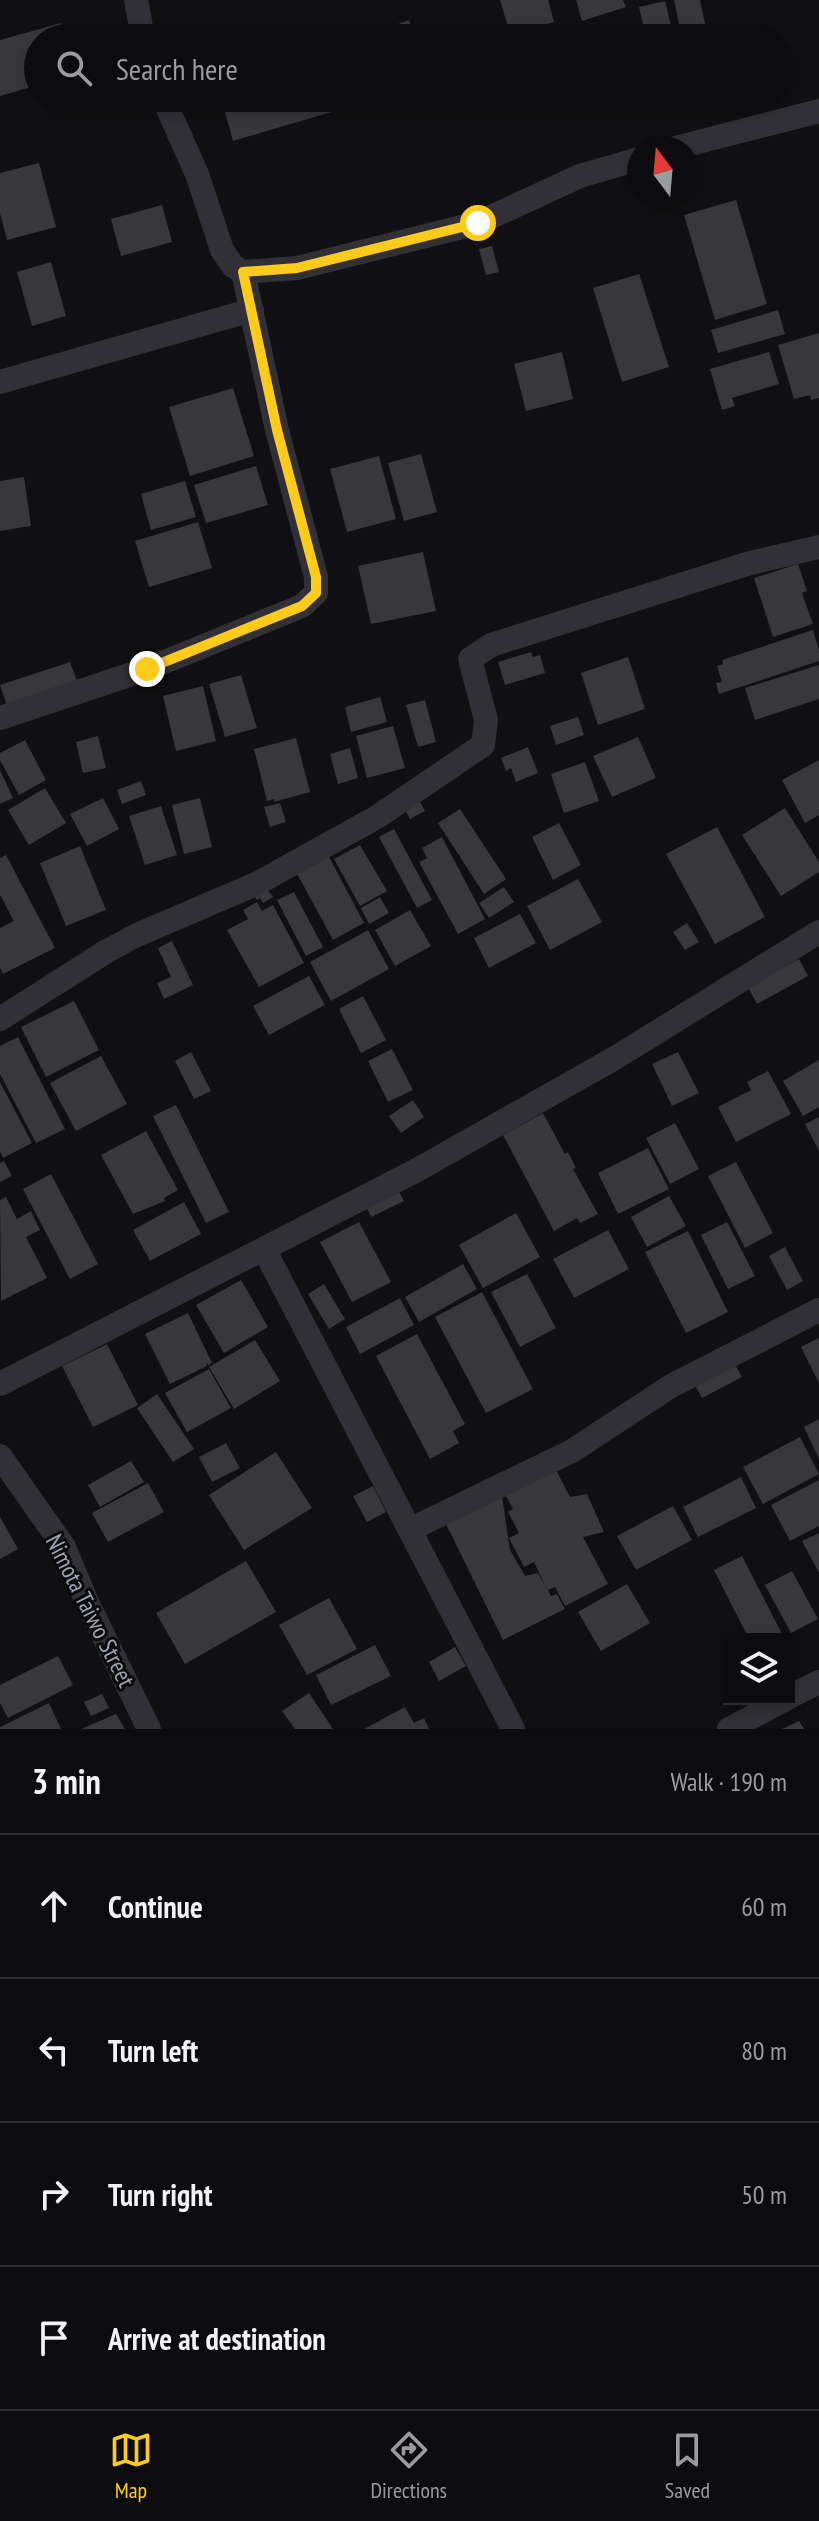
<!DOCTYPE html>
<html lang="en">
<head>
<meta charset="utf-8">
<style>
	:root { --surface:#0c0b0d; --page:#1a191b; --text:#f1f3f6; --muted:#9a9b9d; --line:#2c2b2e; --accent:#ffcb1a }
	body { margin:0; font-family:"PT Sans Narrow",sans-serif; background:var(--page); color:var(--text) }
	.controls { position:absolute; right:24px; bottom:24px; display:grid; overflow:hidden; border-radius:0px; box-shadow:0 4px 12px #0003 }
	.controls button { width:72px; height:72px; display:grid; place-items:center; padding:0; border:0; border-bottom:2px solid var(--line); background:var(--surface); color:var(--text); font:40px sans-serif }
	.compass { position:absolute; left:627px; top:136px; width:72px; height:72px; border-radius:50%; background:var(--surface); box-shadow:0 4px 12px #0003; rotate:344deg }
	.stop { position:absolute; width:24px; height:24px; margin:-18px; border:6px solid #ffcb1a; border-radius:50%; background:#fff }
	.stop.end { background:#ffcb1a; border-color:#fff; box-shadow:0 2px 8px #0008 }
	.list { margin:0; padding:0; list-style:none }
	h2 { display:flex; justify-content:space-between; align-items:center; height:104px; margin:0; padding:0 32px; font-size:34px }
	h2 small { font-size:26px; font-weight:400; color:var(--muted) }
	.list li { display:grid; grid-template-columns:52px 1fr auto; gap:24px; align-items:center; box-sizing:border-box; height:144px; padding:0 32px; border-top:2px solid var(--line) }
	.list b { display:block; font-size:30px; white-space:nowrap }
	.list em { font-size:26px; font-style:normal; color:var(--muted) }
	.icon { flex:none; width:44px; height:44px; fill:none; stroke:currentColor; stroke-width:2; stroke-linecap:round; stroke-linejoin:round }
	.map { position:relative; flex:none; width:819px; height:1729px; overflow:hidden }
	.search { position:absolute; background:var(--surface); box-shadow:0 4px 12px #0003; left:24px; right:24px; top:24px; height:88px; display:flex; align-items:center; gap:20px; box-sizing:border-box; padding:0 28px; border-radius:44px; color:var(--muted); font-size:30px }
	.sheet { height:680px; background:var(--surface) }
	nav { display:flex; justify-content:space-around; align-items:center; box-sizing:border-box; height:112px; border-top:2px solid var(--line); background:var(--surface); font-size:22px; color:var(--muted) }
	nav a { display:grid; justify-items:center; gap:4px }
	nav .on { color:var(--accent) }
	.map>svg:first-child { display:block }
	.building { fill:#37373c }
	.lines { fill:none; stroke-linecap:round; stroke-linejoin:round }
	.street { stroke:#303036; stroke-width:24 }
	.route { stroke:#ffcb1a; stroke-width:10 }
	.labels { text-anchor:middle; stroke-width:6; stroke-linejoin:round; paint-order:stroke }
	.street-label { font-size:24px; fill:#9fa3b4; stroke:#0b0b0c }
</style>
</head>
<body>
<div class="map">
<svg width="819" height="1729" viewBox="0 0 819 1729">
	<rect width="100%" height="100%" fill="#100f11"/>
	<path class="building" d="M500,0H548L554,22L510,34Z
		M576,0H623L626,7L582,21Z
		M674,0H700L708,38H682Z
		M665,1L674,38H646L639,7Z
		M409,20L415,38H360Z
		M61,23L65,38H38V85L0,96V40Z
		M548,31L550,38H523V37Z
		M221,98H331L335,111L233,141Z
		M341,98H369L370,102L347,111Z
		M518,98H558V99L521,108Z
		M39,163L56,227L7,240L0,213V173Z
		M736,200L767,304L715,320L684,215Z
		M162,205L172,242L121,256L111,219Z
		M492,246L499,272L486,275L479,249Z
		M51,262L66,316L32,326L17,272Z
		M639,274L669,367L622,382L593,288Z
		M778,310L785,334L718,353L711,330Z
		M819,333V398L811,400L810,395L794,399L778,345Z
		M562,352L573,399L526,411L514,364Z
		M769,352L779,384L732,398L735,406L722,410L710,369Z
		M233,388L254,456L190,476L169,407Z
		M421,454L437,512L404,521L388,463Z
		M379,456L396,519L347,532L330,469Z
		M256,466L268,505L206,523L194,485Z
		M24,477L31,526L0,531V481Z
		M185,481L196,517L151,530L141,494Z
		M198,522L212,568L149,587L135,541Z
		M423,552L436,611L371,624L358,566Z
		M798,564L807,591L802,593L813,624L773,637L754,578Z
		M813,630L819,650V661L719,694L716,683L722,682L717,666L723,664L722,660Z
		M531,652L533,657L540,655L545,673L505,685L498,662Z
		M628,657L645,709L598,725L581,673Z
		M70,662L77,681L8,708L0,685Z
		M819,665V699L755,720L745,688Z
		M241,675L257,728L225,737L209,684Z
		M203,686L216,741L176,751L163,696Z
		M380,697L387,722L351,732L345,707Z
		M425,700L436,742L418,747L406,705Z
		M578,717L584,735L556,745L550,726Z
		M393,726L405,768L367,778L356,736Z
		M98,736L106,768L83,773L76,742Z
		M638,737L656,778L612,797L593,756Z
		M296,738L310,792L274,802V799L267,801L254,749Z
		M25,740L46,780L19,795L0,760V753Z
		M528,747L538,773L516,782L511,768L506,771L501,758Z
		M350,748L358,778L338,784L330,754Z
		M819,760V815L805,823L782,780Z
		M585,762L599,801L564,813L551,774Z
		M0,770L13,798L0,804Z
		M141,781L146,795L122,804L117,790Z
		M45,788L66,823L29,845L8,810Z
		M417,796L425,811L410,819L402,804Z
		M103,798L119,829L87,846L70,814Z
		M200,798L212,847L184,854L172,805Z
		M280,803L286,822L270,827L264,807Z
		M161,806L177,855L145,865L129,816Z
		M785,808L819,862V872L781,896L742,835Z
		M460,809L506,879L484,894L438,823Z
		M559,823L581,865L553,880L532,837Z
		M717,827L765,917L715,944L666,854Z
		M394,829L432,900L417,908L379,837Z
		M442,837L485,919L458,934L419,862L427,858L422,848Z
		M360,845L387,891L360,906L334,859Z
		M80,846L106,910L66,926L40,863Z
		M326,851L364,923L333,940L294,868Z
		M6,855L55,948L3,974L0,968V928L14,921L0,895V858Z
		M257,875L273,897L263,903L260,898L257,900L245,883Z
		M578,879L602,922L550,950L527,906Z
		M504,887L514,902L489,918L479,903Z
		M294,892L323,947L306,956L277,900Z
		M380,897L389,913L369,924L361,908Z
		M257,902L262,911L273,905L304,963L259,987L227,930L248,919L243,910Z
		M410,910L431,946L395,966L375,930Z
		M520,914L536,943L489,968L474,938Z
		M687,923L699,942L685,950L673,932Z
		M368,930L389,969L331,1001L310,962Z
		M172,941L193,985L164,999L157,983L171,977L158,948Z
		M799,959L808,976L757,1004L748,987Z
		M309,976L325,1005L269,1035L253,1006Z
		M363,996L386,1040L361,1053L339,1009Z
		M74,1001L99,1050L46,1077L21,1027Z
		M18,1037L65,1129L36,1143L0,1074V1046Z
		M392,1049L413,1090L388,1102L368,1061Z
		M191,1052L211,1091L194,1099L175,1061Z
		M678,1052L699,1093L672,1106L652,1064Z
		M101,1056L127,1104L76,1131L50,1083Z
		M819,1060V1107L803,1116L783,1081Z
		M768,1071L791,1114L736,1142L718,1107L751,1090L747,1082Z
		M0,1082L32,1143L3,1158L0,1151Z
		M413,1100L424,1117L401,1133L389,1116Z
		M176,1105L229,1212L206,1223L153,1116Z
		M543,1113L565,1154L568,1152L576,1168L573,1169L598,1214L580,1223L577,1218L554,1231L503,1135Z
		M819,1117V1151L805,1124Z
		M675,1123L699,1169L670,1184L646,1138Z
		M146,1131L178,1190L164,1198L165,1201L133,1214L101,1155Z
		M648,1148L669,1189L618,1214L598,1173Z
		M4,1161L12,1176L0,1182V1163Z
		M736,1162L773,1233L745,1248L708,1176Z
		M51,1174L98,1264L70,1279L23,1189Z
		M397,1188L404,1201L371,1217L365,1204Z
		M669,1196L686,1226L647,1247L631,1217Z
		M6,1197L17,1219L31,1211L40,1230L26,1237L47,1278L1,1301L0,1200Z
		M184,1202L201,1234L150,1261L133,1230Z
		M516,1213L540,1257L483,1288L459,1245Z
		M359,1222L391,1282L352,1302L320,1242Z
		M727,1222L755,1276L728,1289L701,1235Z
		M608,1230L629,1269L574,1298L553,1259Z
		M688,1231L728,1312L686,1333L645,1252Z
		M785,1247L803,1281L787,1290L769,1256Z
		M463,1264L477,1289L419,1322L405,1297Z
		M527,1274L556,1328L520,1347L491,1292Z
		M241,1280L268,1327L224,1353L196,1305Z
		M324,1284L345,1319L329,1329L308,1294Z
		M482,1292L533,1389L486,1413L435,1317Z
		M400,1298L414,1325L360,1354L346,1327Z
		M188,1313L212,1363L208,1365L206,1362L207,1366L170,1384L145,1334Z
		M417,1334L465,1424L453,1431L459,1443L430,1459L376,1356Z
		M819,1338V1383L801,1347Z
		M255,1340L280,1381L234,1409L209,1367Z
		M107,1344L138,1405L93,1427L62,1366Z
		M732,1359L742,1377L702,1398L692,1380Z
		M209,1369L231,1408L187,1432L165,1393Z
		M157,1394L194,1449L173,1462L137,1408Z
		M819,1419V1459L804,1427Z
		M800,1437L819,1474L763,1504L743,1467Z
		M226,1443L240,1468L212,1482L199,1457Z
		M276,1452L312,1508L244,1550L209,1495Z
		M131,1461L144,1482L100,1507L88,1485Z
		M553,1464L570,1497L587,1494L604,1532L583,1537L608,1584L565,1606L555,1587L548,1590L551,1596L557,1594L565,1609L503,1640L445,1522L501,1489L510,1550L525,1576L538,1573L546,1587L534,1562L524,1567L509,1538L519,1533L508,1512L513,1509L502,1489Z
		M741,1477L756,1508L698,1537L683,1507Z
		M819,1480V1526L790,1541L771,1505Z
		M148,1483L164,1512L108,1542L92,1513Z
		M373,1486L386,1512L367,1522L353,1496Z
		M673,1506L692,1540L636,1570L617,1536Z
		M0,1517L18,1549L0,1559Z
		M819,1533V1573L802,1541Z
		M742,1556L782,1634L772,1639H749L714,1570Z
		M246,1561L276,1612L185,1664L156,1613Z
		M792,1571L818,1619L791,1633L765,1585Z
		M627,1584L650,1623L601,1651L578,1612Z
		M329,1598L357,1649L307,1675L279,1625Z
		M375,1645L391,1676L331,1705L316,1675Z
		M455,1647L466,1666L439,1681L429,1662Z
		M58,1656L73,1685L8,1718L0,1703V1685Z
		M309,1693L333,1729H295L282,1711Z
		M102,1694L109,1708L91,1716L84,1702Z
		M49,1703L61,1729H0V1727Z
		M405,1707L414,1723L424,1718L429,1729H364Z
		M116,1714L125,1729H81Z
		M799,1721L804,1729H782Z"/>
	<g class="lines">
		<path class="street" d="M136,0L143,38
			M163,98L197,174L222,250L233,266L243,272L297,268L478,223L580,176L639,159
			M675,148L819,111
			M0,382L252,310
			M0,718L147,669L302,606L316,593V577L277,430L243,272
			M0,1019L107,951L137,935L258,883L377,817L483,745L486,720L470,659L491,645L750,563L819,547
			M264,1249L513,1729
			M0,1384L417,1170L615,1058L819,932
			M0,1456L64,1547L86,1600L149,1729
			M411,1529L572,1451L671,1386L819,1310
			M789,1697L819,1682
			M729,1729L786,1699"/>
	</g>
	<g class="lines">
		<path class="route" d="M147,669L302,606L316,593V577L277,430L243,272L297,268L478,223"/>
	</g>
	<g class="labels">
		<g class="street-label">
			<text transform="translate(90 1611) rotate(63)" y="8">Nimota Taiwo Street</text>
		</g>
	</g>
</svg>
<div class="controls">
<button><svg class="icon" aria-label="layers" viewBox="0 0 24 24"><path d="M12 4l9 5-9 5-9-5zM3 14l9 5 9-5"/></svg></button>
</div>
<svg class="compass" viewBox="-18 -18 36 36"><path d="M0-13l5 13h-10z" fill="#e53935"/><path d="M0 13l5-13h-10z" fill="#9a9b9d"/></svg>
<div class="stop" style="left:478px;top:223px"></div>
<div class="stop end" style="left:147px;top:669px"></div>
<div class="search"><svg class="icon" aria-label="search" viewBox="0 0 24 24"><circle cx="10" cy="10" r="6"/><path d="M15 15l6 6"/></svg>Search here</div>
</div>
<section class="sheet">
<h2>3 min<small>Walk · 190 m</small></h2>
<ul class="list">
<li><svg class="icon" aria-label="ahead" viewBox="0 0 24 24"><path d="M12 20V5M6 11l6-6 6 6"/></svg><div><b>Continue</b></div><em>60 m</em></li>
<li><svg class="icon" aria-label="left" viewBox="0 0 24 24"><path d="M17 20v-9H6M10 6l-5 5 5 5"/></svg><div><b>Turn left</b></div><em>80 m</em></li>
<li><svg class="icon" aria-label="right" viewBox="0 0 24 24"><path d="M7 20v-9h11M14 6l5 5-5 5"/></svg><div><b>Turn right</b></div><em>50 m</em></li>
<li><svg class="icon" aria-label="arrive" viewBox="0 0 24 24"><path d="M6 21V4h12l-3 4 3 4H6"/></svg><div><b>Arrive at destination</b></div></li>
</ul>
</section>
<nav>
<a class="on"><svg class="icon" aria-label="map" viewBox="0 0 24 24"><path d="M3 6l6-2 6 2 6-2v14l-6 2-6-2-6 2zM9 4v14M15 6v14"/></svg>Map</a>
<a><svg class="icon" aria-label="directions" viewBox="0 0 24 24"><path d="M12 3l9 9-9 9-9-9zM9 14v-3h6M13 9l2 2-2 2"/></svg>Directions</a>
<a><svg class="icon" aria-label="saved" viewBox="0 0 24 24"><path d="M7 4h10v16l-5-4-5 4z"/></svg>Saved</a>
</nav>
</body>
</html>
